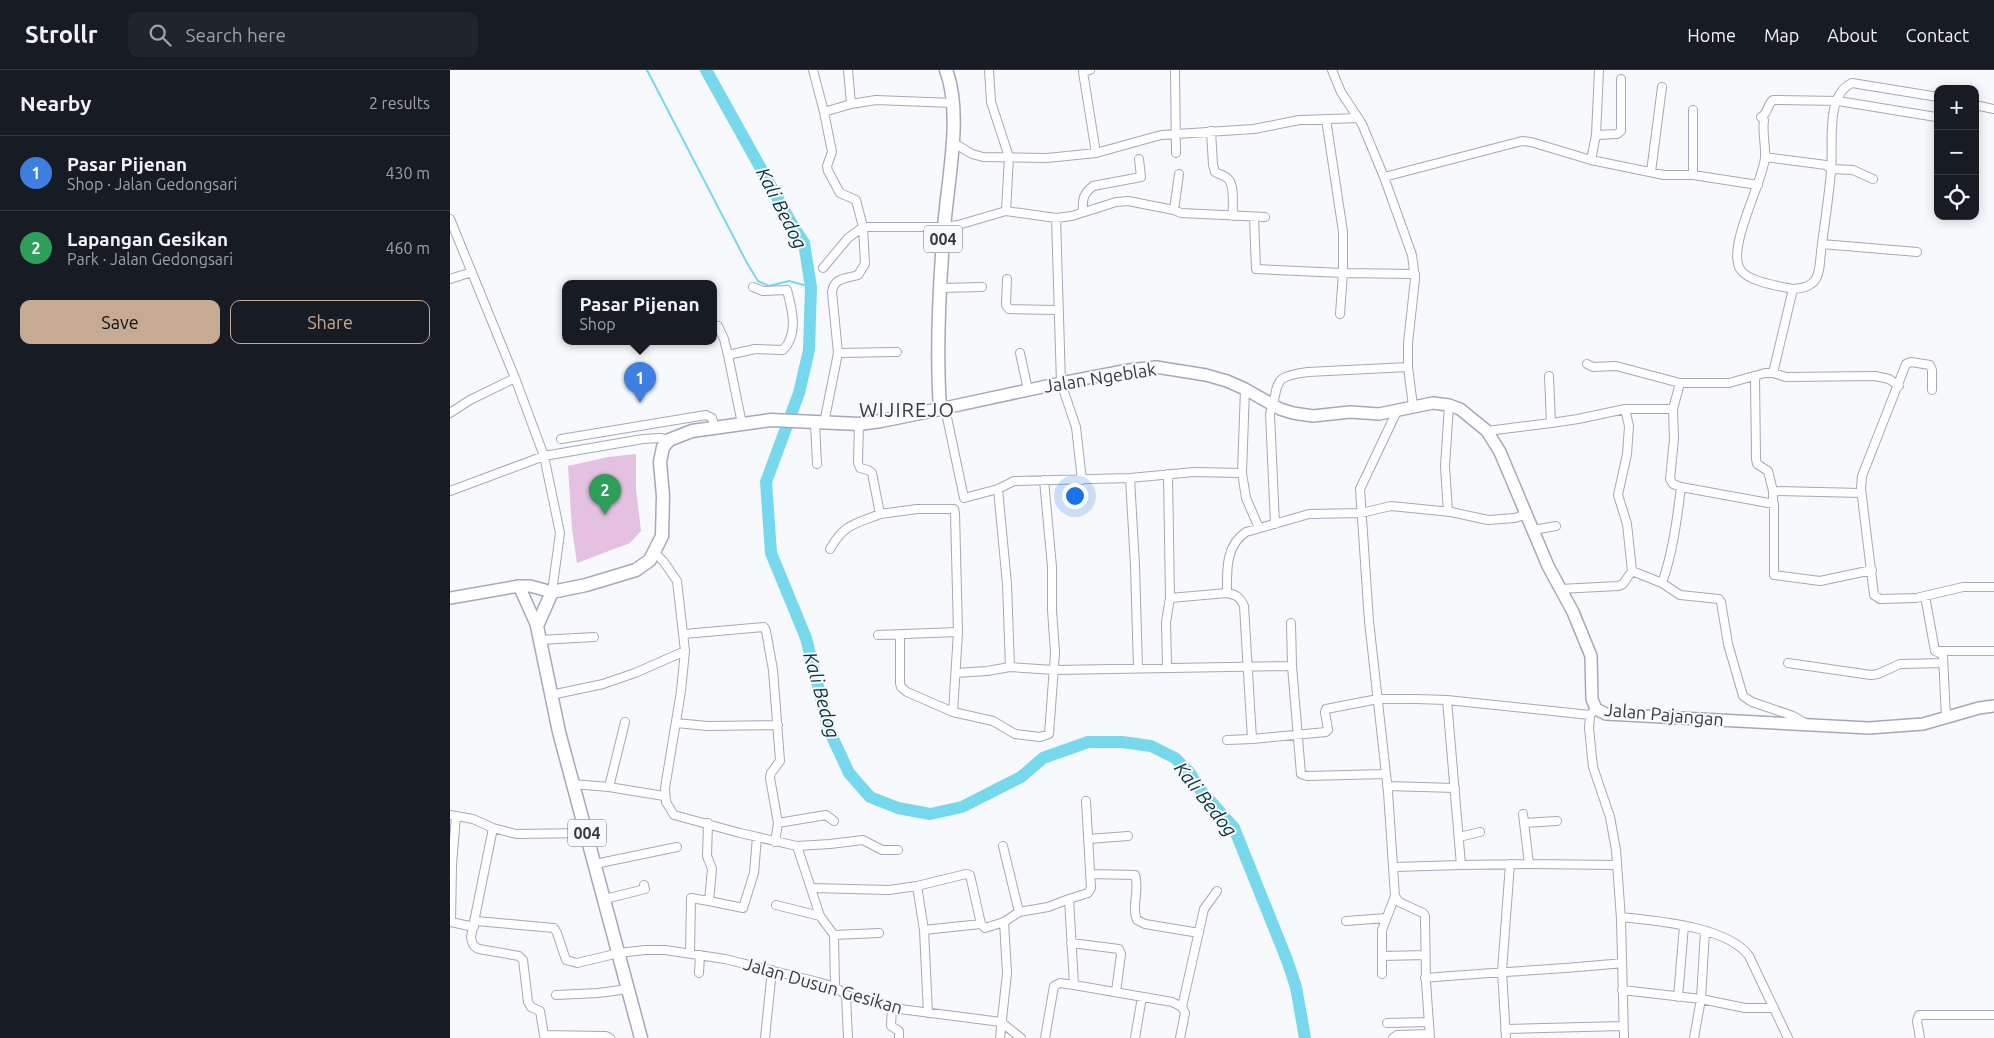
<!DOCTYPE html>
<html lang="en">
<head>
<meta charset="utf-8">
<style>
	:root { --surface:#171b24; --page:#20242c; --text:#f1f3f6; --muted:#9ea1a6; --line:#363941; --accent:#c6aa93 }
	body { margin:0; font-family:Ubuntu,sans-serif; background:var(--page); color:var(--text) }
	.controls { position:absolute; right:15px; top:15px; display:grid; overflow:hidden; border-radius:10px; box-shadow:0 2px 12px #0003 }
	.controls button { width:45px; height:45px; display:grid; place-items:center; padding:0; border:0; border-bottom:1px solid var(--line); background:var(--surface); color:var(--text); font:25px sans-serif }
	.you { position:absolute; left:624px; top:425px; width:18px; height:18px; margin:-12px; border:4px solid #fff; border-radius:50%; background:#1a73e8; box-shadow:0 0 0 8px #1a73e833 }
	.badge { display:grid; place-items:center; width:32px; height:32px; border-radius:50%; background:var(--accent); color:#fff; font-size:16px; font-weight:700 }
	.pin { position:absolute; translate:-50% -41px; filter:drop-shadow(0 1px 2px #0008) }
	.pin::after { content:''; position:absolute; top:26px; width:18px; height:15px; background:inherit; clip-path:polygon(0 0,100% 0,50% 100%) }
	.popup { position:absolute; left:112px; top:210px; width:155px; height:65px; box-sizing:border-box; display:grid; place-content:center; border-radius:10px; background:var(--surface); filter:drop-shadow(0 1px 4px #0005); font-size:16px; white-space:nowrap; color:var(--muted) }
	.popup b { font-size:19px; color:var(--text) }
	.popup::after { content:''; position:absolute; left:50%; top:100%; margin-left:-10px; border:10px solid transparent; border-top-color:var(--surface) }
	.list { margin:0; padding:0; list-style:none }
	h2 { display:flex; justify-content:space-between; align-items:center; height:65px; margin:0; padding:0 20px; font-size:21px }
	h2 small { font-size:16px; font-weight:400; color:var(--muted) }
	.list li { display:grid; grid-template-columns:32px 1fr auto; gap:15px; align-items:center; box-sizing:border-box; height:75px; padding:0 20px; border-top:1px solid var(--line) }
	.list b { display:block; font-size:19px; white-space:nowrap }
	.list p { margin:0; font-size:16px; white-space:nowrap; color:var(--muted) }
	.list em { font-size:16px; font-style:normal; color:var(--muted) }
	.actions { display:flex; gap:10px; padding:15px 20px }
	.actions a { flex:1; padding:11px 0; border:1px solid var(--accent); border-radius:10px; text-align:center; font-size:18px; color:var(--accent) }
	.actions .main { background:var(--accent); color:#111 }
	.icon { flex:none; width:28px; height:28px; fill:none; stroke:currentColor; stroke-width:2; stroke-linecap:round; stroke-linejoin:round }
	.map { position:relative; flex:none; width:1544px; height:968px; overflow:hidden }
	header { display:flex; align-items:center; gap:30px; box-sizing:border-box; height:70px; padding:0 25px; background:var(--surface); border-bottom:1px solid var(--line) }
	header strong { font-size:24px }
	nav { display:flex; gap:28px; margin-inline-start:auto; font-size:18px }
	.search { width:350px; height:45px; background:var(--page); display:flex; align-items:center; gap:12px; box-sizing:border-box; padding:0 18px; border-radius:10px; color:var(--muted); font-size:19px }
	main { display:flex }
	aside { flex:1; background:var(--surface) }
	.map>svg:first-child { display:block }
	.green { fill:#e4c0e1 }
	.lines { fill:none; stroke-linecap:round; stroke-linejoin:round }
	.stream { stroke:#75d8ed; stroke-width:2 }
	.river { stroke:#75d8ed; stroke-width:12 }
	.street-casing { stroke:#a4a9b9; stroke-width:10 }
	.secondary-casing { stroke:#a4a9b9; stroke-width:14 }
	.primary-casing { stroke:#a4a9b9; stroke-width:15 }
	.street { stroke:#fff; stroke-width:8 }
	.secondary { stroke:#fff; stroke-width:11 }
	.primary { stroke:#fff; stroke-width:12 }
	.labels { text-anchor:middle; stroke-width:4; stroke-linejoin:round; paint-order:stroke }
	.shield { fill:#f8f9fc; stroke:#717378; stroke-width:1 }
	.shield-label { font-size:16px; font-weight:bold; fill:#373940 }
	.street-label { font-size:18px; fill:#373940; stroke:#f8f9fc }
	.water-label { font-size:19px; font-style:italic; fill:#02333c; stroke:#f8f9fc }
	.quarter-label { font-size:20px; letter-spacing:1px; fill:#373940; stroke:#f8f9fc }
</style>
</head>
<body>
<header>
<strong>Strollr</strong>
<div class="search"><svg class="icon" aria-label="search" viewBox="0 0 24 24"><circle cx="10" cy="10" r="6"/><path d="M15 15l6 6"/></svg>Search here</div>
<nav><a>Home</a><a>Map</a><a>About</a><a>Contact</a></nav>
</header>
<main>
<aside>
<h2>Nearby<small>2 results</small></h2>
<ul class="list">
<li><span class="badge" style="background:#3f7fe0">1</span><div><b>Pasar Pijenan</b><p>Shop · Jalan Gedongsari</p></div><em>430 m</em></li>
<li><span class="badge" style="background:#2e9e5b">2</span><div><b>Lapangan Gesikan</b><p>Park · Jalan Gedongsari</p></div><em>460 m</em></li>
</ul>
<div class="actions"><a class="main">Save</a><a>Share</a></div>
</aside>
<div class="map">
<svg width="1544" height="968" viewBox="0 0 1544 968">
	<rect width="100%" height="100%" fill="#f8f9fc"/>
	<path class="green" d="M186,384V419L191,461L180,473L127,493L122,459L118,396L158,387Z"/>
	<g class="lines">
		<path class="stream" d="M197,0L297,193L308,211L319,216L339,211L361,217"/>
		<path class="river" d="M256,0L343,156L354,173L361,217L359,280L349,323L316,412L321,483L356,568L379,660L399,703L420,727L448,738L480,744L512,737L571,707L593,688L638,672H672L701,676L725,688L740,703L748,717L784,758L837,890L846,917L855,968"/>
		<g class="street-casing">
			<path id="street" d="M363,0L374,42L401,34L426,30L503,33
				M398,0L401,34
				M539,0L541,32L559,87L556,141L606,148L622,146L666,132L678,131L724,140L731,143L815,147
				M640,0L633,2L646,83L711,65L804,59L849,50L908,48
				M725,0L726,83
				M882,0L891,22L912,54L934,107L962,185L965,209L958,273V297L963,336
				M1525,35L1544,39
				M761,61L763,95L765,102C770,105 776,105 779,110C785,118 782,136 783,146
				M1146,65L1149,0
				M502,72L522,84L533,87L597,88L646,83
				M1315,87L1376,95L1381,99L1403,100L1423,109
				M1141,90L1146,65L1167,64L1171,61V9
				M1201,102L1212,17
				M1243,105V40
				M934,107L1072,71L1081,72L1141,90L1214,105H1243L1308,115
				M724,140L729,104
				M633,142C632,130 633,124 643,116L691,107L689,89
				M804,147L806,199L893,203V162L876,49
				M606,148L611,313L626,357L632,410
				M0,149L65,308L94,386L110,463L102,522
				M1372,174C1375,150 1379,126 1381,101C1384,76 1374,26 1402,13L1488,27
				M373,198L398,168L413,157H494L508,155L556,141
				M0,209L22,202
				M557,209L556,235L559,239L608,240
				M490,218L532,217
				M1343,219C1374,217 1368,199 1372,174L1467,182
				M890,244L893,203L965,204
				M268,256L274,269L278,285
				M388,283L447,282
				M570,283L578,320
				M1137,294L1143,297L1166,296L1230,313H1279L1315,303H1323L1336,307L1425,306L1439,309L1449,316
				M1323,303L1343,219C1329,216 1298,212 1290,199C1277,177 1312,114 1315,88C1316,76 1312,62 1314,50L1311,47C1319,43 1317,34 1323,30L1388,31L1486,47
				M1305,306L1306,389L1307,394L1318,401L1323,421
				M1482,320V300L1480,295L1461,292L1456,294L1412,406L1411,419L1424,525L1430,529L1466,528L1513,517H1544
				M495,338L514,428
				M1175,339L1179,356L1177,384L1168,425L1177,454L1182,501
				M1223,339L1230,313
				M947,341L910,419L919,551L938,722L945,826L949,832L973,843L975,846L976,912L980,968
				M0,343L20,330L65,308
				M365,353L367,394
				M374,353L388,283L382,222C384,207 396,209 408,205L415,194L413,157L406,130L390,123L378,101L377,96L382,82L374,42
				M1101,353L1128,349L1175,339H1223L1224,369L1220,409L1223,414L1231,417
				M292,354L278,285L305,279L333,280C349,264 342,239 337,220L313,221L303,217
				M409,354L408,393L410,398L418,400L422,403L430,444L467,439H504L505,443L508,562L503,642
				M1037,361L1101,353L1099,306
				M111,369L256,345L262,348L265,358
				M792,403L796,428L809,458
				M718,404L720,528
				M680,408L685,496L688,598
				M548,419L557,514L560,597L604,600L842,596L851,704L857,706L936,704
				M0,421L94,386L193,369L210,368L219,370
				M514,428L548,419L564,411L680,408L744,402L792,403L795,319
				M1323,433V421L1411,423
				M998,442L995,396L999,335
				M825,454L820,344C831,313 819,307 858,302L958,297
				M1083,460L1106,456
				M380,479C394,454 405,454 430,444
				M204,482L214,492L227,511L235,581L231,621L215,718L216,732L224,745L290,763L347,776L370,846L384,865L385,917
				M1212,513C1223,482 1227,449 1231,417L1324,434V505L1370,511L1422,500
				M1110,519L1168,516L1173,514L1182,501L1212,513L1230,525L1269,529L1271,532L1278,574L1293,626L1302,632L1343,646L1355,653
				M1475,526L1485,581L1492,584L1493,586L1496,647
				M841,553L842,596
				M234,564L314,557L316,561L323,600L330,691L321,703L320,708L328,753L325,772
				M428,565L508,562
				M450,566V613L451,617L457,622L503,642L543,651L565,664L590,667L599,664L605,583L602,540V497L594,410
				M90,570L144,567
				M1489,581H1544
				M1338,593L1421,605L1428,604L1450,594L1493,593
				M717,597L716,552L720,528L777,523
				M506,603L537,601L560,597
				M101,625L153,614L185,603L235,581
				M997,630L1011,795L1079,794
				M1142,643L1140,645L1139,658L1143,697L1160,747L1166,780L1171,849L1174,968
				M226,653L257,656L328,655
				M802,669L794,536C790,527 787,525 777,523C777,501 775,476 796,462L859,444L911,443L941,436L1001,442L1038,450L1065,448L1076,444
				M777,670L802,669L876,662L878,660L875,642L876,639L928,629H966L997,630L1140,645
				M123,714L159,717L214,726
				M937,716L1005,718
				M159,717L175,652
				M1073,744L1079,794L1167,795
				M0,745L23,749L43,758L66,764L137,763
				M6,746L2,795L1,852L24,857
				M258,753L257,786L262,799L259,831L293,838L304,803L307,767
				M328,753L376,745L384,751
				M1074,753L1107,751
				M43,758L21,867C22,873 23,877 29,879L69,886L73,890L78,932L81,937L90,941L94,965L156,966L160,968
				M1009,767L1030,762
				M639,769L678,766
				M347,776L380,774L413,770L432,780H448
				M553,776L569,842
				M145,794L227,777
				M944,797L1011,795
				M640,804L685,805C690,819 681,837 687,850L695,854L749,863
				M467,816L474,860
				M362,818L439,820L467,816L516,804L520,805L531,854L474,860L478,943
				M945,826L932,860V886L975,885
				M155,829L195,819L194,815
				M326,835L370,846
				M1171,847C1206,851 1277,856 1299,886L1338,968
				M26,851L104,858L107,863L116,890L127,893L169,883L195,880H215L275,889L368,912L385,917L396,925L442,938L551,952L571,968
				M896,851L936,848
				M531,854L535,858L554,852
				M1255,861L1251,929L1295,938H1324
				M384,865L429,863
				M621,873L669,879L671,884L666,922
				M240,883L241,828L259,831
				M932,886V904
				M249,903L250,885
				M975,908C1041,902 1107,900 1172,893
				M624,915L722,932L732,937L735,943L730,968
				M1172,920L1251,929L1244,968
				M106,925L148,923L178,919
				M396,925L398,968
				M1228,927L1234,856
				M732,937L754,839L767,821
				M442,938L441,956L449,961V968
				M937,953L979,952
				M1055,959L1173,956
				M315,968L322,900
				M550,968L557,903L554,852L569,842L598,837L619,829
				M595,968L604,916L610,913L624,915L619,829L638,823L641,818L636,731
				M685,968L692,927
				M943,968L947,965L979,964
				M1056,968L1052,901L1060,794
				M1470,968L1467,951L1469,945H1544"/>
		</g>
		<g class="secondary-casing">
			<path id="secondary" d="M490,339L611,313L679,300L706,297L756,305L777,311L795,319L830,339L843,343L863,346L900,342L929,344L983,333L999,335L1010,339L1037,361L1050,382L1098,496L1123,542L1141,586L1142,629L1146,639L1156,644L1419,658L1473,654L1529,638L1544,636
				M69,516L87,556
				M0,528L69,516H80L102,522"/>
		</g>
		<g class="primary-casing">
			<path id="primary" d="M191,968L109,662L87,556L102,522L136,515L186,500L200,490L212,466L213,426L210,392L213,377L219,370L242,361L321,350L409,354L431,351L490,339C486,279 489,219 494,159C497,113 513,44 496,0"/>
		</g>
		<use href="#street" class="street"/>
		<use href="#secondary" class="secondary"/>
		<use href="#primary" class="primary"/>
	</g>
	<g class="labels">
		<g class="shield">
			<rect x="474" y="155.5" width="38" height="27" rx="4"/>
			<rect x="118" y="749.5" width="38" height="27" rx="4"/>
		</g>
		<g class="shield-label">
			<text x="493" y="175">004</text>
			<text x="137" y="769">004</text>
		</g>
		<g class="street-label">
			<text transform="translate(650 308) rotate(-9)" y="6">Jalan Ngeblak</text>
			<text transform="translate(1214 645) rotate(5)" y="6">Jalan Pajangan</text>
			<text transform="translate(373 916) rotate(16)" y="6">Jalan Dusun Gesikan</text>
		</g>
		<g class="water-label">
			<text transform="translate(332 138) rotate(63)" y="7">Kali Bedog</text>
			<text transform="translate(372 625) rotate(74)" y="7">Kali Bedog</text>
			<text transform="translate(756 729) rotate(52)" y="7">Kali Bedog</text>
		</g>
		<g class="quarter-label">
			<text x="457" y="347">WIJIREJO</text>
		</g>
	</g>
</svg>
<div class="controls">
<button>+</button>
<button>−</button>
<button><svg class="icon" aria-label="locate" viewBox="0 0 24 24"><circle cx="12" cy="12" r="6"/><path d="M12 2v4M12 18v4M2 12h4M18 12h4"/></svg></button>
</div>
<div class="you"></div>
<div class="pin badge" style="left:190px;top:333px;background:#3f7fe0">1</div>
<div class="popup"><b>Pasar Pijenan</b>Shop</div>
<div class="pin badge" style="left:155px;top:445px;background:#2e9e5b">2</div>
</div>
</main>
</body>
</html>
